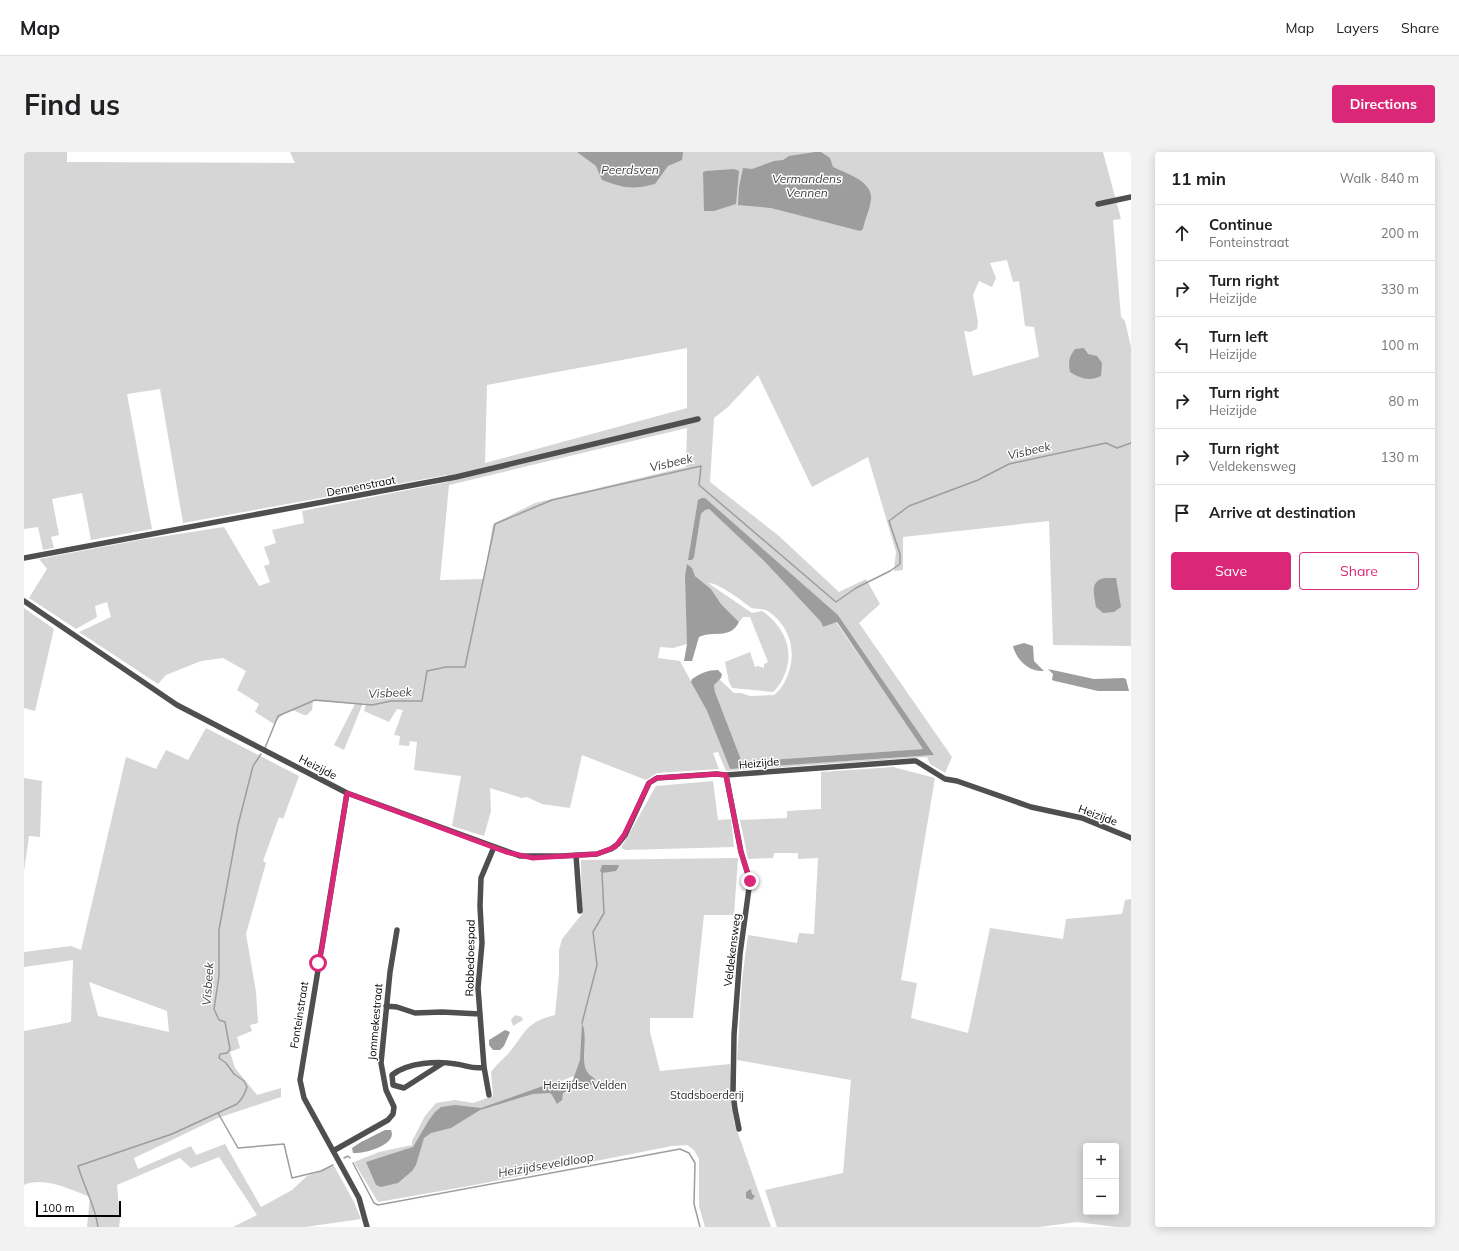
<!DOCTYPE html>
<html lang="en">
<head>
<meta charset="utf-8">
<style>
	:root { --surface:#fff; --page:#f2f2f2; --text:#202124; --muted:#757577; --line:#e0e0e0; --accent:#db2777 }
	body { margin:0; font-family:Mulish,sans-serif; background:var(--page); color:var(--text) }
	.controls { position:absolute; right:12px; bottom:12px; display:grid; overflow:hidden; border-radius:4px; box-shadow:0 2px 10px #0003 }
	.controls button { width:36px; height:36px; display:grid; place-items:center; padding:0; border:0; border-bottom:1px solid var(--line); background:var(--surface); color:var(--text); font:20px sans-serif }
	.scale { position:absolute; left:12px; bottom:10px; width:85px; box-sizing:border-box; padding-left:4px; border:2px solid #000; border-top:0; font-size:11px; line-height:14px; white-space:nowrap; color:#000; -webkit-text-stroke:3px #fff; paint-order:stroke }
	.stop { position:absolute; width:12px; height:12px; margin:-9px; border:3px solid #db2777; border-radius:50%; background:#fff }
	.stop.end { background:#db2777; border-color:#fff; box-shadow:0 1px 4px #0008 }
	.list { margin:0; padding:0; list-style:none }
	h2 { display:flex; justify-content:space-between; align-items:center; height:52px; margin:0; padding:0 16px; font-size:17px }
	h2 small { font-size:13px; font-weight:400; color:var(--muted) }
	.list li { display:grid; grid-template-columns:26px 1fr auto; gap:12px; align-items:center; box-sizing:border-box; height:56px; padding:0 16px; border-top:1px solid var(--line) }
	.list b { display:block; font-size:15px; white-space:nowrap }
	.list p { margin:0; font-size:13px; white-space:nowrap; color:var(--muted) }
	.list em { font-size:13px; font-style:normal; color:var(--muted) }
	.actions { display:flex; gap:8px; padding:12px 16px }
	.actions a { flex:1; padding:9px 0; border:1px solid var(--accent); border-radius:4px; text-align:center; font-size:14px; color:var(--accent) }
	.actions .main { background:var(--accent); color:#fff }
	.icon { flex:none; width:22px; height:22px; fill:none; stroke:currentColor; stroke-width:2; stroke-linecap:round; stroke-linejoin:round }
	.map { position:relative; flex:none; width:1107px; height:1075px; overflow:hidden; border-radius:4px }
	header { display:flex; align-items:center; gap:24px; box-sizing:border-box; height:56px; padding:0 20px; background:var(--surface); border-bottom:1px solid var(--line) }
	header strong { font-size:19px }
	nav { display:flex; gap:22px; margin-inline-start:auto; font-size:14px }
	.intro { display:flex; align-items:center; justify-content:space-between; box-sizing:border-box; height:96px; padding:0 24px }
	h1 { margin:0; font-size:28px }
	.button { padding:10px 18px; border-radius:4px; background:var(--accent); color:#fff; font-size:14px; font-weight:700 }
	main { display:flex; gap:24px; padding:0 24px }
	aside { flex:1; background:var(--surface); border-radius:4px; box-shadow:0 2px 10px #0003 }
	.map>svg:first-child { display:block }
	.green { fill:#d6d6d6; fill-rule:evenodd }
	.water { fill:#9d9d9d }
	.pier { fill:#fff }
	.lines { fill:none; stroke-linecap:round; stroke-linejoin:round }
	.stream { stroke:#9d9d9d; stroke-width:1.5 }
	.street { stroke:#4f4f4f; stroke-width:5.5 }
	.route { stroke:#db2777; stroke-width:5 }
	.labels { text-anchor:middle; stroke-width:3; stroke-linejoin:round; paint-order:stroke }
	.street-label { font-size:11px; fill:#000; stroke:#fff }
	.park-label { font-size:11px; fill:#2d2d2d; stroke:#fff }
	.water-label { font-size:12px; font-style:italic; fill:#3e3e3e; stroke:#fff }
</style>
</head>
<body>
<header>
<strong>Map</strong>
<nav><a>Map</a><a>Layers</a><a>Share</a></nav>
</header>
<div class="intro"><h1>Find us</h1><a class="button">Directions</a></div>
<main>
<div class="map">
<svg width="1107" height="1075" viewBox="0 0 1107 1075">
	<rect width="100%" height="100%" fill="#fff"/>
	<path class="green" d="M0,0H43V10L271,11L266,0H1079L1097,67L1089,68L1097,165L1101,169L1107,195V496V494L1029,493L1025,369L879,385V418L870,419L872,400L844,305L788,335L734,223L704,255L690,266L686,330L755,384L815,440L842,427L856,452L835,471L928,605L921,621L906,612L903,605L702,619L694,600L689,601L695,617L633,621L622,628L558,603L546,656L518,652L503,645L498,646L466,636L467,659L460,684L428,674L437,624L390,618L393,590L386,589L385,594L375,593L376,584L370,583L379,558L373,557L365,570L340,559L342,552L339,551L320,598L310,593L331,552L289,549L288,558L283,563C278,563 276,561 271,559C263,556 255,566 250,572L231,560L235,552L213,538L222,519L199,506L177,509L142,523L134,532L55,480L87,465L83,450L71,454L73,465L52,477L5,446L23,417L15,407L115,388L200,375L235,434L246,430L240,414L246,412L240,395L252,391L248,378L280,371L278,359L424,330L423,323L159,371L136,237L103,242L128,377L67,388L58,341L28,347L35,383L27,385L30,396L19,398L14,375L0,377ZM983,108L989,130L995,129L1001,174L1010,175L1015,205L949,224L940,179L946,180L953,177L954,170L949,143L955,129L968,135L972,126L966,111ZM663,196V256L461,311L463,233ZM663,276L662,315L511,351L469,372L460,427L416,428L425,333ZM678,346H680L814,463L910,603L706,617L683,559L656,509L634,506L636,495L649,496L663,492L664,464L671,424L687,437L697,452L715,470L719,465H726L744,510L740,512V516L734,514L731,515L726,500L701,510L705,530L708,536L749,540C756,534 759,527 762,519C770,494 758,473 738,459L728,461L684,431C694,430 718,449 726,455C731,459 739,454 748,462C769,479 773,506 761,529C758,535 755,539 750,543L726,544L717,541H710L695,527L690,533L691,540L718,610L900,597L812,470L799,475L797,470L741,410L685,357H681L677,362L670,405Z
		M0,456L30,477L11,559L0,556Z
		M182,576L275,624L259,667L255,665L239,709L242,711L222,782L232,840L234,871L226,873L228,879L213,885L216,896L206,900L211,916L233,943L257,936V945L194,966L110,1006L114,1017L167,994L172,1003L201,992L237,1055L268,1038L283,1024L310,1014L330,1050L337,1067L281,1075H209L233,1063L195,1005L167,1016L156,1006L93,1033L96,1067L95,1075H63L66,1045C47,1038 20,1024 0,1033V879L47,870L49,808L0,815V800L47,794L57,798L102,605L132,617L142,598L164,608ZM65,830L143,859L145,880L74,864Z
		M869,615L911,626L877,828L893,831L887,866L944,881L966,776L1039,787L1042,767L1098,762L1101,748L1107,747V1075H1092L1053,1070L1015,1075H753L741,1038L819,1021L827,928L713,908L718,828L724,783L773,791L775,781L790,782L794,706L774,707V701H750L749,706L724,707L716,668L763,666V659L797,657V620ZM1062,994H1092V1060H1062Z
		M0,626L18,629L16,685L5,684L0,719Z
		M689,629L694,668L707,667L710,695L602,698L597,696L632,634Z
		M714,706L710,763H680L669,866H626V880L636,919L706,912L710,970L747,1075H681L675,1054V1007L670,998L663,993L648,994L445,1034L354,1050L330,1010L355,1000L388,993V989L401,964L412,951L431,948L449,951L469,944L467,920C471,914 477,909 482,904C502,882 499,871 531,863L535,822V798L538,787L558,762L557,708Z
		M491,863L498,865L499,868L489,874L487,868Z"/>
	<path class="water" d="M553,0H659L658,8L644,14L631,32C607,38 600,36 578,28L572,14Z
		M791,0H797L806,6L809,15C821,21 849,29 847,47C846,57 841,67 839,77L836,79L747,56L714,53L715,35L719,16L728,17L750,9L759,8L765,4Z
		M710,17L715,19L712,52L690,59H680L679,20L682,19Z
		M1060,196L1064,202L1073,204L1078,211L1077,224C1065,230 1056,226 1046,220C1044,210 1045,205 1051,197Z
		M678,346H681L814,463L910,603L706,617L683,559L667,530L668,527C677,521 684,518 694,518L698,522L697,526L690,533L691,540L718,610L899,597L813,470L799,475L797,470L741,410L685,357L681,358L677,362L670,405L668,408H664L674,348Z
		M663,412L668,416L671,424L687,437L697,452L715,470C706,488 690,478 675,485L668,509H660L663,492L661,424Z
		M1082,426H1092L1097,455L1090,460L1079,461L1072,455C1070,442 1065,428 1082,426Z
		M1000,491L1009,494L1010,509L1020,519C1004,520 992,507 989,494Z
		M1024,517L1070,527L1099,526L1102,527L1105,539H1074L1031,529L1028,528L1029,522Z
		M578,713H594L595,714L592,719L578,721L576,719Z
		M558,871C565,886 555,909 564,921C565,923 569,925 571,927L570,932L564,934L555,930L550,936L539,941L538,948L533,952L528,943L526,941L509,942L456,958L427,976L407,981L400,986L392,1013L388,1019L374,1031L357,1035L352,1033L342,1010L389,995L405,968L411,960L417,955L431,953L457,956L519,934L536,932L550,925L556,908Z
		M481,878L486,880L480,894L476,898H469L465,893V888Z
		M361,978H367C374,993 339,1002 329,1001L328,996L337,990Z
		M727,1037L728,1042L731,1044L728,1048L722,1046V1040Z"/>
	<path class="pier" d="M549,924L550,926L548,929L537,934L535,930Z"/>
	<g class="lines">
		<path class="stream" d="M241,596L254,564L291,548L348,553L367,549H398L403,519L422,515H441L471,372L528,348L677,314L675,333L812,450L832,436L866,419L876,412V402L865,369L885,354L954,328L985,312L1082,291L1093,296L1107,291
			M558,871L573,813L569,780L580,761L578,721
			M194,961L214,996L260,992L268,1026L297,1019L309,1013
			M320,1006L324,1004L326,1006
			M329,1011L350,1051L354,1053L656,997L665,1001L671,1011L670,1052L676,1075
			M74,1075C71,1053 60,1035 54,1014L148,982L213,952C219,946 221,942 223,935L220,929L210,922L202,911L195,906L196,902L203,901L206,897L201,870L195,868L190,857L195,824V778L214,673L229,614L237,602"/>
		<path class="street" d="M1074,52L1107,45
			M0,406L432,325L674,267
			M0,449L153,553L323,641L496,704H537L573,702L587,697L594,692L601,683L625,631L633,626L692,622L702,623L889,609H892L921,627L933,629L1007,655L1058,666L1107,686
			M702,623L717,700L726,729L716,802L710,883L709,941L711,957L715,977
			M323,641L276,928L280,946L335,1046L343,1075
			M552,703L556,759
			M362,854L373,855L391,861L418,860L456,862
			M419,911L380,936L369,933L368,923C384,910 414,909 432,912C441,913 451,918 460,915
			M465,943L460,915L454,836L458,791L456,754L457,726L470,695
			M309,999L364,968L369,962L370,955L362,938L357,911L366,820L373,778"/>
	</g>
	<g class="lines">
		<path class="route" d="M294,811L298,796L323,641L482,700L509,706L573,702L591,695L600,683L625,631L633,626L692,622L702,623L717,700L726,729"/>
	</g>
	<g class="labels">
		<g class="street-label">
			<text transform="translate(337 334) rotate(-11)" y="4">Dennenstraat</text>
			<text transform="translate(735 611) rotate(-5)" y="4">Heizijde</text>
			<text transform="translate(294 615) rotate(27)" y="4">Heizijde</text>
			<text transform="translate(1074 663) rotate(20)" y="4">Heizijde</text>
			<text transform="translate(708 798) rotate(-83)" y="4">Veldekensweg</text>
			<text transform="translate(446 806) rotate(-89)" y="4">Robbedoespad</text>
			<text transform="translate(275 863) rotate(-81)" y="4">Fonteinstraat</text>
			<text transform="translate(351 870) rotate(-85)" y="4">Jommekestraat</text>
		</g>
		<g class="park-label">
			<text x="561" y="937">Heizijdse Velden</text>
			<text x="683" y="947">Stadsboerderij</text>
		</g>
		<g class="water-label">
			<text x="606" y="22">Peerdsven</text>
			<text x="783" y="31">Vermandens<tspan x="783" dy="14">Vennen</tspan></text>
			<text transform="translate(1005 299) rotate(-13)" y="4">Visbeek</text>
			<text transform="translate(647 311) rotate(-13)" y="4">Visbeek</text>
			<text transform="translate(366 541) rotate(-3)" y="4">Visbeek</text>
			<text transform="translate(184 832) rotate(-86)" y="4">Visbeek</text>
			<text transform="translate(522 1013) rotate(-10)" y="4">Heizijdseveldloop</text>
		</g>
	</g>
</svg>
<div class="controls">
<button>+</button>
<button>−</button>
</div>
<div class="scale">100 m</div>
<div class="stop" style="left:294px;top:811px"></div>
<div class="stop end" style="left:726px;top:729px"></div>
</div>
<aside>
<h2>11 min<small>Walk · 840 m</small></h2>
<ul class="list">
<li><svg class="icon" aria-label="ahead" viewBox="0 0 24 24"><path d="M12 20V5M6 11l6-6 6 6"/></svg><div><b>Continue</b><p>Fonteinstraat</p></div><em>200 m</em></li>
<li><svg class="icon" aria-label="right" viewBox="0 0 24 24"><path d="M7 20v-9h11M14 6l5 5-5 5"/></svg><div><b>Turn right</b><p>Heizijde</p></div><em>330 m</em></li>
<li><svg class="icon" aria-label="left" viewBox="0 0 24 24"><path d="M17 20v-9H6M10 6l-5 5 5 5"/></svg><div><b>Turn left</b><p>Heizijde</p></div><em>100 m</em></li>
<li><svg class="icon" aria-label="right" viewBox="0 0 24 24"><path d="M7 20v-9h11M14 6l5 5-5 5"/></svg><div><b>Turn right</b><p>Heizijde</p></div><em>80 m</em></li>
<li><svg class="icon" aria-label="right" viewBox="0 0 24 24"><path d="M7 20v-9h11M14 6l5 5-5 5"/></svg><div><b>Turn right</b><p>Veldekensweg</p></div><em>130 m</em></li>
<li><svg class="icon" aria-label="arrive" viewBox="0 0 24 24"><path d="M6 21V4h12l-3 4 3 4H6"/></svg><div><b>Arrive at destination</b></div></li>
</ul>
<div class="actions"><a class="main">Save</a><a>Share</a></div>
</aside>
</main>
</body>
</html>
